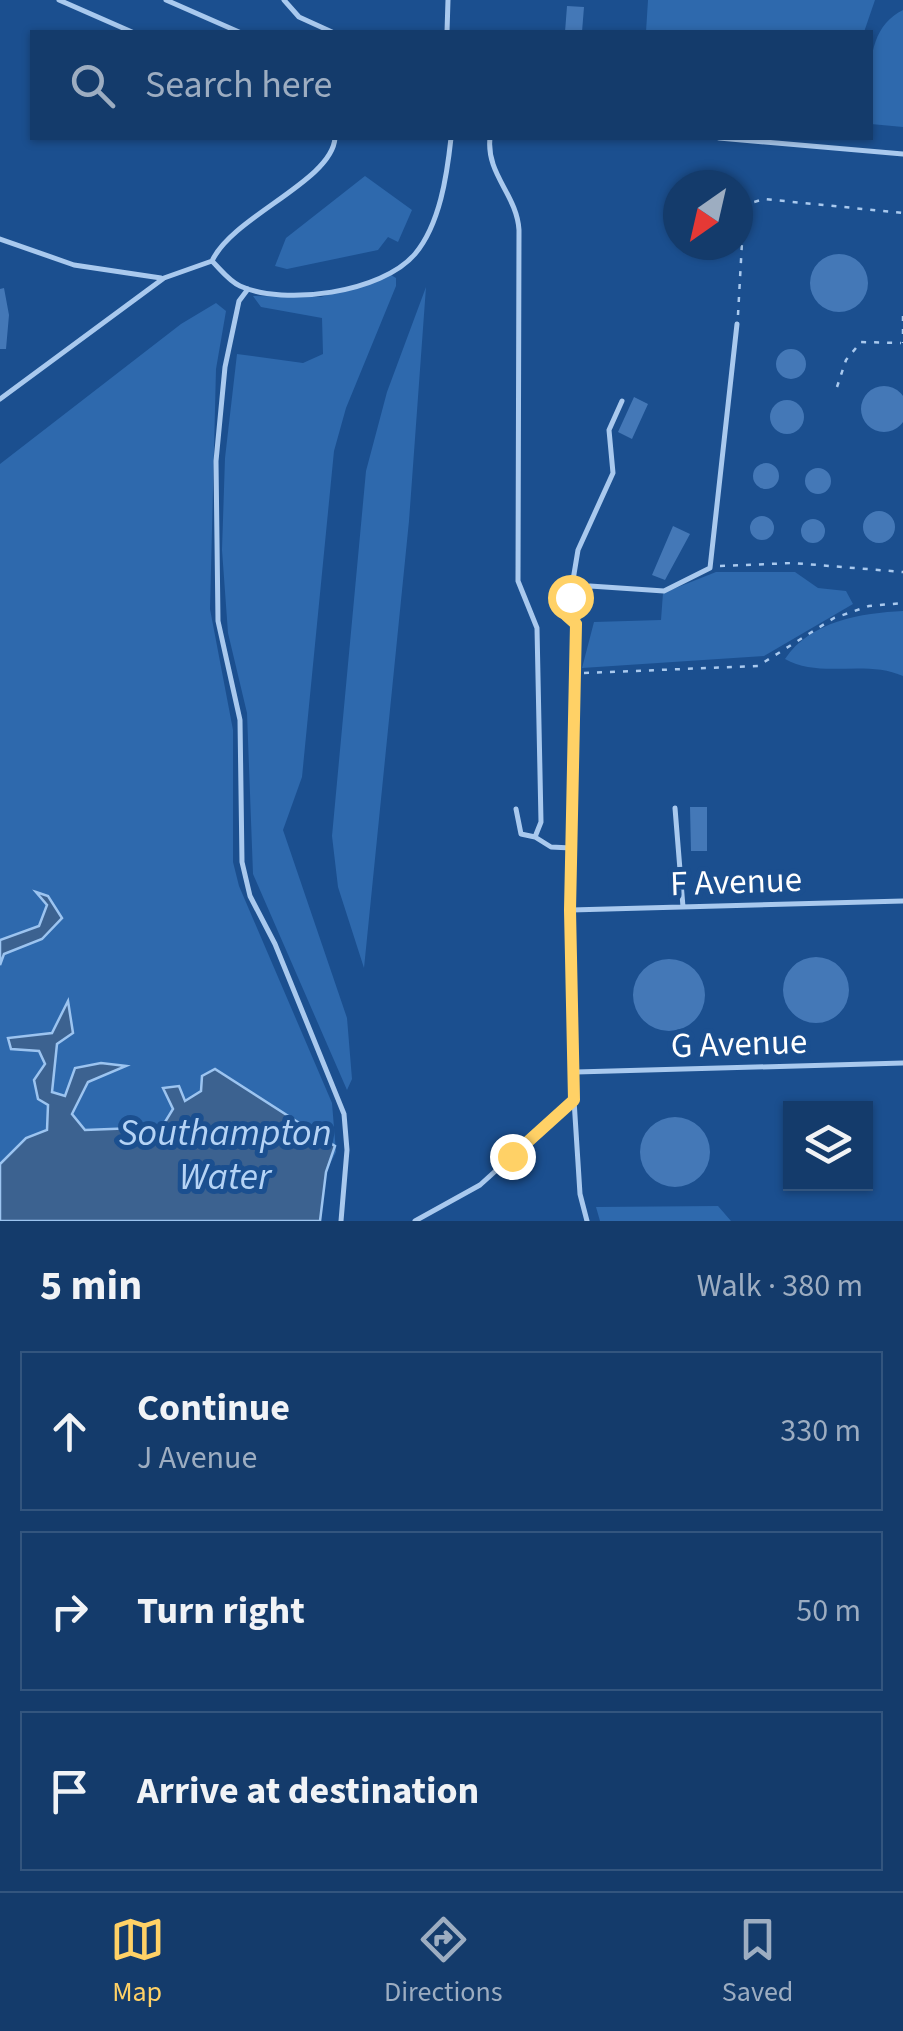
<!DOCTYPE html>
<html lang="en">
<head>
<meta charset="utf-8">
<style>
	:root { --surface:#143b6b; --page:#214673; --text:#f1f3f6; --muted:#9dadc1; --line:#33557e; --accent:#ffd166 }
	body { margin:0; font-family:"Source Sans 3",sans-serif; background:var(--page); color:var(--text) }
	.controls { position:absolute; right:30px; bottom:30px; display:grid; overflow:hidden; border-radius:0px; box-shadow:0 2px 8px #0004 }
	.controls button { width:90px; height:90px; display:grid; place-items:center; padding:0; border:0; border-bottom:2px solid var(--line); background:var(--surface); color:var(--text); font:50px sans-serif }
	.compass { position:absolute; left:663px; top:170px; width:90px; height:90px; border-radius:50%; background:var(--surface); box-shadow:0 2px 8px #0004; rotate:214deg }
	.stop { position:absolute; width:30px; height:30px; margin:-22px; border:8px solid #ffd166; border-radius:50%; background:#fff }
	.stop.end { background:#ffd166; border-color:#fff; box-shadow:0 2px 10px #0008 }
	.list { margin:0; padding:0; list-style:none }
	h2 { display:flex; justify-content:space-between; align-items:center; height:130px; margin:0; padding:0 40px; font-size:42px }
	h2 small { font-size:32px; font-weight:400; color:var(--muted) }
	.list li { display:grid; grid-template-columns:65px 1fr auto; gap:30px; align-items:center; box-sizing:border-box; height:160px; margin:0 20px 20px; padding:0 20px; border:2px solid var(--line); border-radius:0px }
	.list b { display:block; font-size:38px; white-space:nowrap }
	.list p { margin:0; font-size:32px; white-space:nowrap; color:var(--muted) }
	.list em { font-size:32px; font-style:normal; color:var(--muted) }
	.icon { flex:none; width:55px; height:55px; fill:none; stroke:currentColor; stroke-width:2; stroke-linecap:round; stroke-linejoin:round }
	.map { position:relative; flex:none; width:903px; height:1221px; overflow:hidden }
	.search { position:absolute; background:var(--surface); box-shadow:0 2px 8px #0004; left:30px; right:30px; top:30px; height:110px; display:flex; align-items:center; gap:25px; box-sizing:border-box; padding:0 35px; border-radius:0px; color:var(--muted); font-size:38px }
	.sheet { height:670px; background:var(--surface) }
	nav { display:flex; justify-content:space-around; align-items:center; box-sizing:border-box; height:140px; border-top:2px solid var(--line); background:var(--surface); font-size:28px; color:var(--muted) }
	nav a { display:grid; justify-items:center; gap:5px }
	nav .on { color:var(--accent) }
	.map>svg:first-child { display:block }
	.green { fill:#2e69ad }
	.water { fill:#3c6290; stroke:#9cc4f0; stroke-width:2.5 }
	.building { fill:#4478b7 }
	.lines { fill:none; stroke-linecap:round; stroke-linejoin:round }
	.path { stroke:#a9c9ee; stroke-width:2.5; stroke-dasharray:5 8; stroke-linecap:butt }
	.service { stroke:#a9c9ee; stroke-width:5 }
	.route { stroke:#ffd166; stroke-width:12 }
	.labels { text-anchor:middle; stroke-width:10; stroke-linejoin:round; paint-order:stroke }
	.street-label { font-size:35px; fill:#fff; stroke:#1b4f8f }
	.water-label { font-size:38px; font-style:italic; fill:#b5d3f5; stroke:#1b4f8f }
</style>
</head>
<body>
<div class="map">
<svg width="903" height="1221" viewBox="0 0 903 1221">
	<rect width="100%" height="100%" fill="#1b4f8f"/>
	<path class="green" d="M648,0H875L864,32H646Z
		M903,10V127L871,124C870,85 862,30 903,10Z
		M365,176L412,210L398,242L388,237L378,250L287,269L275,266L286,238Z
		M391,275L396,278V286L346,408L334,451L302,777L283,830L347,1018L352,1079L347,1090L253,874L247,713L228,633L222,550L225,458L237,354L303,363L323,354L322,318L261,307L253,296L321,297Z
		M426,287L409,521L364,968L338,887L332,836L366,471L387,392Z
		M216,303L226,311L216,369L210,609L233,730V862L239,886L332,1103L336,1152L326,1172L320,1221H0V464L181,324Z
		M716,572H795L818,588L846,591L853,604L764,656L582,668L594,622L661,620L663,593Z
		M903,611V676C866,659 819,679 785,659C810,621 862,613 903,611Z
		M718,1206L731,1221H600L596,1207Z"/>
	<path class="water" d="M36,892L48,896L62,918L42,939L4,954L0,965V940L39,926L47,905Z
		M68,1001L73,1033L57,1044L52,1092L65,1096L75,1068L101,1063L126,1066L88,1082L72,1114L85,1130L162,1127L173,1109L163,1088L179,1086L185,1101L201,1091L202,1076L215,1069L335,1146L326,1172L320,1221H0V1164L26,1138L47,1130L48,1105L38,1099L34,1080L45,1064L39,1051L11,1049L8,1038L52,1033Z"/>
	<path class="building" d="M567,6L584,7L582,32H565Z
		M810 283a29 29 0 1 1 58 0a29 29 0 1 1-58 0Z
		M4,288L9,315L6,349H0V289Z
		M776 364a15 15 0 1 1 30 0a15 15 0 1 1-30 0Z
		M861 409a23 23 0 1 1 46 0a23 23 0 1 1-46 0Z
		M634,397L648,404L632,439L618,432Z
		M770 417a17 17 0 1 1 34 0a17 17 0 1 1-34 0Z
		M753 476a13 13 0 1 1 26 0a13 13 0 1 1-26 0Z
		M805 481a13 13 0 1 1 26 0a13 13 0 1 1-26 0Z
		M863 527a16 16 0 1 1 32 0a16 16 0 1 1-32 0Z
		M750 528a12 12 0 1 1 24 0a12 12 0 1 1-24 0Z
		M801 531a12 12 0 1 1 24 0a12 12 0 1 1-24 0Z
		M673,526L690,534L665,580L652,575Z
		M690,807H707V851H691Z
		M783 990a33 33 0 1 1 66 0a33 33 0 1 1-66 0Z
		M633 995a36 36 0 1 1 72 0a36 36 0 1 1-72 0Z
		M640 1152a35 35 0 1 1 70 0a35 35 0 1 1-70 0Z"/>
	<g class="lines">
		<path class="path" d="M738,315L743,224L751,203L764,199L903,213
			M903,316V343
			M837,387L846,360L861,342L901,343
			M720,566L793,563L903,572
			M584,673L758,666L834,618L869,606L903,603"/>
		<path class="service" d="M59,0L132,32
			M166,0L239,32
			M284,0L299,17L332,32
			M447,32L448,0
			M490,138C486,174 517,195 519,230L518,581L537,628L541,822L535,837L551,847L571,848
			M719,138L903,154
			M0,239L74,265L161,278
			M212,261C221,270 229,281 240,286C284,306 382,293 415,254C440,224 447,175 451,138
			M212,261C233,216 332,181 335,138
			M248,289L239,301L225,367L216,461L218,621L240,720L242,862L250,896L275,944L344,1114L347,1150L341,1221
			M0,399L164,278L212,261
			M576,624L567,616L578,550L613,473L609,430L622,401
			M675,808L683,907
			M516,809L521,834L535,837
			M571,910L903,901
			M576,1072L903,1063
			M415,1221L480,1185L574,1100
			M587,1221L580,1194L574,1100L570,910L578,612L590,586L664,591L710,568L737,324"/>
	</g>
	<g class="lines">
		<path class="route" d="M512,1156L574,1100L570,910L576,624L567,616L570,597"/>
	</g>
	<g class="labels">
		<g class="street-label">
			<text transform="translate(736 881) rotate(-2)" y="12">F Avenue</text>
			<text transform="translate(739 1043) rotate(-2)" y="12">G Avenue</text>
		</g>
		<g class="water-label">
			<text x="225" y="1145">Southampton<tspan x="225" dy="44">Water</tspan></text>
		</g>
	</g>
</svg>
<div class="controls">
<button><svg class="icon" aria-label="layers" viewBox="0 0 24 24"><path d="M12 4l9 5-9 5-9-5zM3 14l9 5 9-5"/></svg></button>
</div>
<svg class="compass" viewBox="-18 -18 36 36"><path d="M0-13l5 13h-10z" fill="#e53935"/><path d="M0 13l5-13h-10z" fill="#9dadc1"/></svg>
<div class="stop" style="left:570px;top:597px"></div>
<div class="stop end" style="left:512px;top:1156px"></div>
<div class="search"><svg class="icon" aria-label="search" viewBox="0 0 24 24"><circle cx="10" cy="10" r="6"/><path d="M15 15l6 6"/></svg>Search here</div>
</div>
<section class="sheet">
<h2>5 min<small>Walk · 380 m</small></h2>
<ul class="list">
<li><svg class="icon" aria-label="ahead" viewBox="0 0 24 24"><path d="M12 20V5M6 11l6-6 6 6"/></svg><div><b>Continue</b><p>J Avenue</p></div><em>330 m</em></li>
<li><svg class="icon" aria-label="right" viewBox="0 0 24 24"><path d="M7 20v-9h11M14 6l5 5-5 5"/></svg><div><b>Turn right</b></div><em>50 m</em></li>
<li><svg class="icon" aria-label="arrive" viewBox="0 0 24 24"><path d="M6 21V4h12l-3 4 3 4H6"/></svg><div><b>Arrive at destination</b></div></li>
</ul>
</section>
<nav>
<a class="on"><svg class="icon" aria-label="map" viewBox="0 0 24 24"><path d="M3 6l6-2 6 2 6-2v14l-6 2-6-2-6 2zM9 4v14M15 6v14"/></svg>Map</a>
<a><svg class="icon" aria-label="directions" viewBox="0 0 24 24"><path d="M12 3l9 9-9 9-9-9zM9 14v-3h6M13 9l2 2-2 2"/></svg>Directions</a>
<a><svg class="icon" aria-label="saved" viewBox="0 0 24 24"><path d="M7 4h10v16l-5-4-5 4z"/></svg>Saved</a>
</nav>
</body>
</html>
